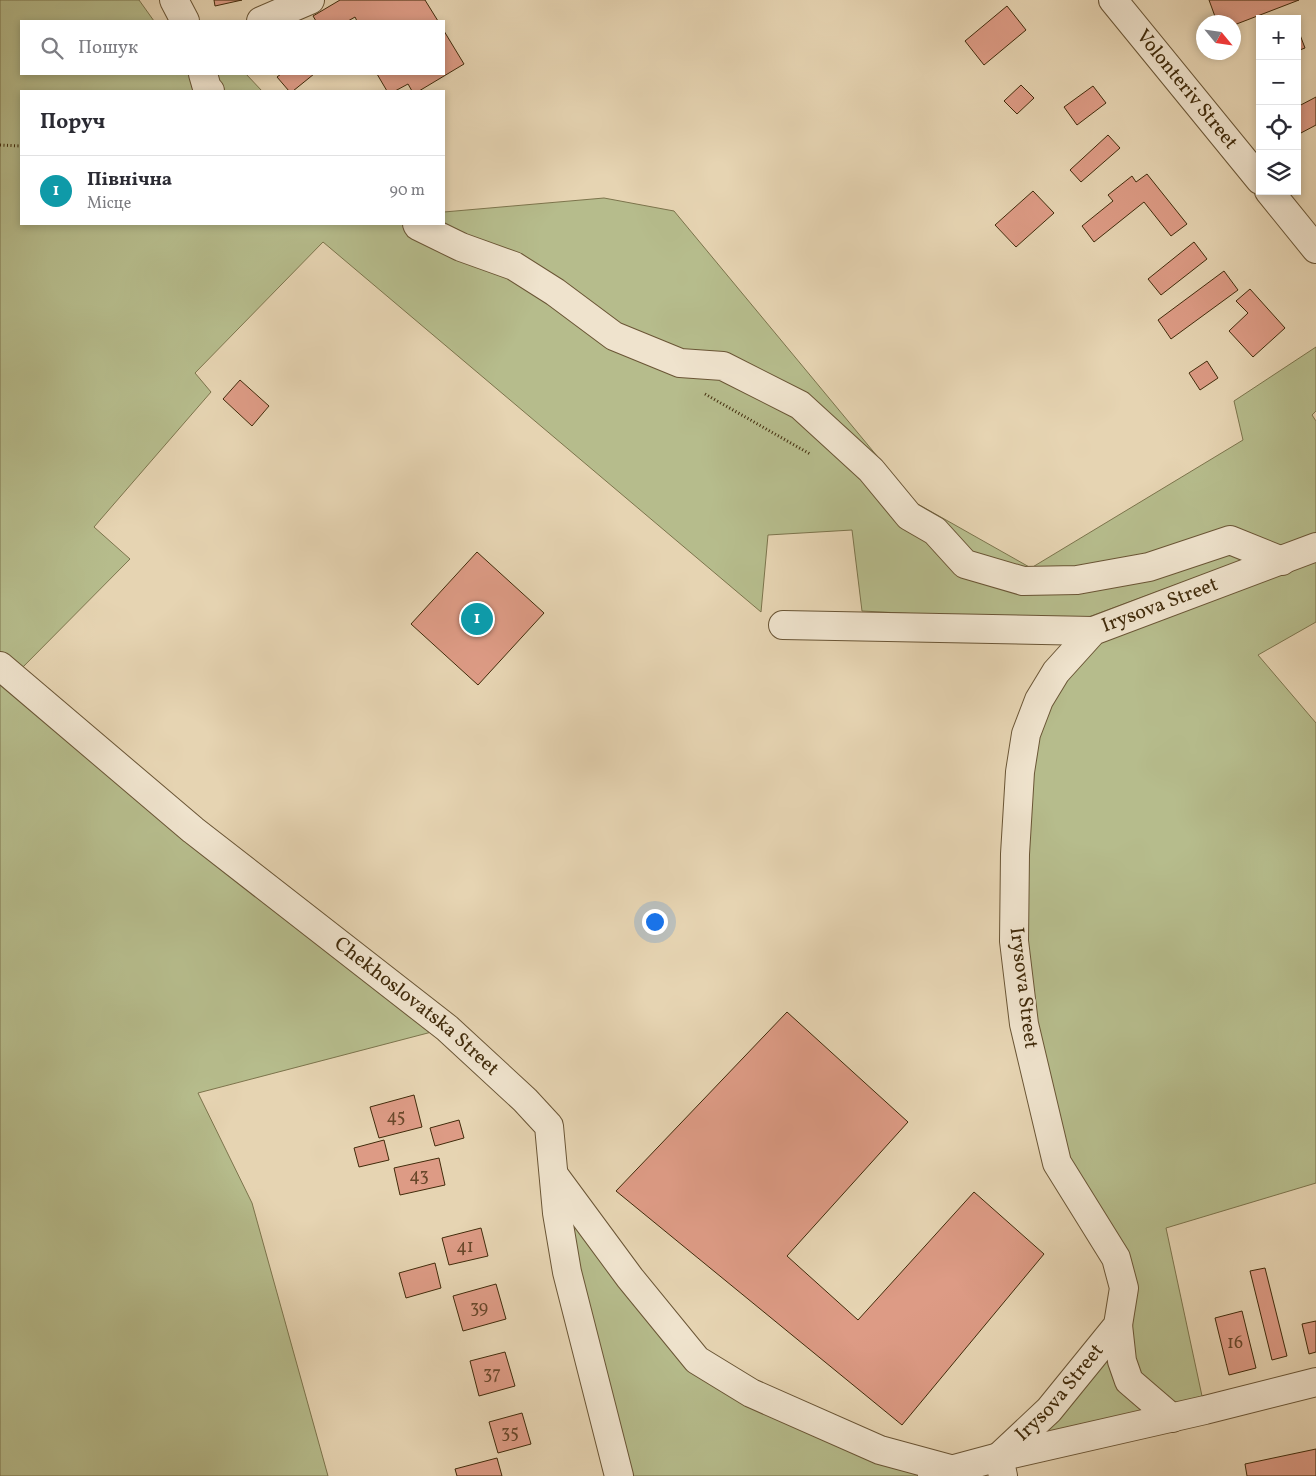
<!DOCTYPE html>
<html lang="uk">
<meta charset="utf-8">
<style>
:root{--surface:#fff;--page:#f7f7f7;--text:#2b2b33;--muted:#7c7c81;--line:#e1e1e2;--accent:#db2777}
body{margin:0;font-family:Vollkorn,serif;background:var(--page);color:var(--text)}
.controls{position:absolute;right:15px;top:15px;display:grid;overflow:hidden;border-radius:0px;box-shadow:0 2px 8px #0003}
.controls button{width:45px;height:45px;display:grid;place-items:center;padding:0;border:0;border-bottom:1px solid var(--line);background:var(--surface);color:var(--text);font:25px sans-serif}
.compass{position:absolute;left:1196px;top:15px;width:45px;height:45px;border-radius:50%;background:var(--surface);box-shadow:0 2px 8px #0003;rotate:119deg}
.you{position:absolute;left:654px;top:921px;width:18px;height:18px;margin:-12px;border:4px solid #fff;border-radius:50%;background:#1a73e8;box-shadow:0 0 0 8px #1a73e833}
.badge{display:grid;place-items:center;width:32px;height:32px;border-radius:50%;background:var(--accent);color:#fff;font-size:16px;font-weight:700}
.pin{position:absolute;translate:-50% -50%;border:2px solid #fff;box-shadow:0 1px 5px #0006}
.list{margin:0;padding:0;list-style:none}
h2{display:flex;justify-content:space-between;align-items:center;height:65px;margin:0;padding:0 20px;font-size:21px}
h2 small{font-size:16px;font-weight:400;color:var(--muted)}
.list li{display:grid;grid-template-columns:32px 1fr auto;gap:15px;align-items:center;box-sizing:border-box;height:70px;padding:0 20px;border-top:1px solid var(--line)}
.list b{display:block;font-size:19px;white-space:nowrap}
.list p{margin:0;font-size:16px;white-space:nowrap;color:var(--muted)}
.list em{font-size:16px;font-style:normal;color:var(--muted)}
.icon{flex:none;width:28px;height:28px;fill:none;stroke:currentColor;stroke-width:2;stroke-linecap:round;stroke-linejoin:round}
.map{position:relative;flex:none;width:1316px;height:1476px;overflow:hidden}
.search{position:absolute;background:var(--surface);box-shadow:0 2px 8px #0003;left:20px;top:20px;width:425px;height:55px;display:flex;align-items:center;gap:12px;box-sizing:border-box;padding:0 18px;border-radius:0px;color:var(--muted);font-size:19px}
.panel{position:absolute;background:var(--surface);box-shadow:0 2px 8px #0003;left:20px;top:90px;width:425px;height:135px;border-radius:0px}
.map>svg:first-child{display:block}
</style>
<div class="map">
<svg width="1316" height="1476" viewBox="0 0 1316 1476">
<rect width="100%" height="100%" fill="#e6d4b2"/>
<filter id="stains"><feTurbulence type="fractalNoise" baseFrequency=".004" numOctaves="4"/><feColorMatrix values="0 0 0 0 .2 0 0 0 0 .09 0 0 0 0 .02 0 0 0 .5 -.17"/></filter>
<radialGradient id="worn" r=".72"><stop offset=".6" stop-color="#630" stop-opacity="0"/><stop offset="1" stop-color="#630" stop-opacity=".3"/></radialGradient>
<g fill="#b6bc8c" stroke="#7c744c">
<path d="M0,0H139L154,21H21V74H246L262,91H21V224H444V212L604,198L674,211L916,503L1031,568L1243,440L1234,401L1316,347V411L1312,415L1316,421V533L1075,622L862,611L852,530L768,535L761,612L323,242L195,373L211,392L94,527L130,559L18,672L447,1028L198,1093L252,1203L328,1476H0Z"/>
<path d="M1316,547V622L1258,655L1316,723V1183L1166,1228L1205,1410L999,1457L1083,1368L1124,1288L1057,1163L1024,1024L1020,772L1076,650Z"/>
<path d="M554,1175L697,1360L928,1476H619Z"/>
</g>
<g fill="#dd9b85" stroke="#412b0b">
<path d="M214,0H242L215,6Z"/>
<path d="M340,0H425L438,21H357L355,17L348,21H316L313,16Z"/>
<path d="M1209,0H1299L1234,25V22H1217Z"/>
<path d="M1007,6L1026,30L984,65L965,41Z"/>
<path d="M1297,27L1305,48L1297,51Z"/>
<path d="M444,31L464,64L419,91H412L408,84L395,91H387L377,74H444Z"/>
<path d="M281,74H314L293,91H289L277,77Z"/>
<path d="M1021,85L1034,98L1017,114L1004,101Z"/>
<path d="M1093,86L1106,103L1077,125L1064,107Z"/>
<path d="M1316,97V125L1299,134L1297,130V107Z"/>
<path d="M1108,135L1120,148L1081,182L1070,170Z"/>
<path d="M1147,174L1187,224L1171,236L1144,202L1094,242L1082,226L1113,201L1108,195L1132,176L1136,182Z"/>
<path d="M1033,191L1054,213L1016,247L995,225Z"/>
<path d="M1194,242L1207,259L1161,295L1148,279Z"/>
<path d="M1224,271L1238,290L1171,339L1158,320Z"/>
<path d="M1250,289L1285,328L1253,357L1229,331L1248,313L1236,301Z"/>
<path d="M1207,361L1218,378L1200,390L1189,373Z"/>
<path d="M240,380L269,406L252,426L223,399Z"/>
<path d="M477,552L544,613L478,685L411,624Z"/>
<path d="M787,1012L908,1122L787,1256L858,1320L974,1192L1044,1254L902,1425L616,1191Z"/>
<path d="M414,1095L422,1127L379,1138L370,1107Z"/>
<path d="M459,1120L464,1138L435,1146L430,1128Z"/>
<path d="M384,1140L389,1160L359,1167L354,1148Z"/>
<path d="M439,1158L445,1185L400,1195L394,1168Z"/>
<path d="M481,1228L488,1256L449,1265L442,1238Z"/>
<path d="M435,1263L441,1288L406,1298L399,1273Z"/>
<path d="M1265,1268L1287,1356L1272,1360L1250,1271Z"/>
<path d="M496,1284L506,1319L463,1331L453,1296Z"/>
<path d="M1242,1311L1256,1368L1229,1375L1215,1318Z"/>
<path d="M1316,1321V1352L1309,1354L1302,1324Z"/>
<path d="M505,1352L515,1386L479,1396L470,1361Z"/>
<path d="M522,1413L531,1444L498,1453L489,1422Z"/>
<path d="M1316,1449V1476H1247L1245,1464Z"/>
<path d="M497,1458L502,1476H457L455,1469Z"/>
</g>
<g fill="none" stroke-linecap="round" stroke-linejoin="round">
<defs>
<g id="minor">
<path d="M174,0L185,21"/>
<path id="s1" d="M1113,0L1260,180"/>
<path d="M261,21L310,0"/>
<path d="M203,74L207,88L210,91"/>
<path d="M1269,191L1316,249"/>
<path d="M417,224L418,226L461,247L514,266L555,292L614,336L680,363L723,366L800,405L871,470L909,516L935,531L965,564L1023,581L1077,580L1149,567L1230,540L1282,561"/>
<path d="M783,625L1093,631"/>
<path id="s2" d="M0,666L193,830L447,1028L525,1100L549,1126L557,1213L567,1272L619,1476"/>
<path d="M554,1175L630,1278L697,1360L751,1393L880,1450L950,1469"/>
<path d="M1118,1325L1122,1361L1129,1381L1172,1418"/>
<path d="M932,1475L999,1457L1205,1410L1316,1382"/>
<path id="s3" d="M1003,1476L999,1457L1049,1410L1118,1325L1124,1288L1116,1258L1057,1163L1024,1024L1014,941L1015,854L1020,772L1026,734L1039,700L1056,672L1093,631L1316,547"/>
</g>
</defs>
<use href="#minor" stroke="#6a5535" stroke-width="30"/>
<g stroke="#412b0b" stroke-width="3" stroke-dasharray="1 2.5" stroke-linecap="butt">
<path d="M0,145L21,146"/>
<path d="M705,394L810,454"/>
</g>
<use href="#minor" stroke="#efe3cd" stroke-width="28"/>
</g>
<g text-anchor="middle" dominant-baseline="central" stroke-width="5" stroke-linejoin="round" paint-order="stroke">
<g font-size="18" fill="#68472a">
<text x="396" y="1117">45</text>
<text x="419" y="1176">43</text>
<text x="465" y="1247">41</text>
<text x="479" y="1308">39</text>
<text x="1235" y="1343">16</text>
<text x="492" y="1374">37</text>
<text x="510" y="1433">35</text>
</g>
<g font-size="20" fill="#412b0b" stroke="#efe3cd">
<text stroke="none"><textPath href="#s1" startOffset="116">Volonteriv Street</textPath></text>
<text stroke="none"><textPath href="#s3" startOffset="1008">Irysova Street</textPath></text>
<text transform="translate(1023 988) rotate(83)">Irysova Street</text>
<text stroke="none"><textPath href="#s2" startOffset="538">Chekhoslovatska Street</textPath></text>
<text stroke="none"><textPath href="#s3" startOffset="108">Irysova Street</textPath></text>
</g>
</g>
<rect width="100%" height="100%" filter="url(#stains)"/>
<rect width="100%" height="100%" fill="url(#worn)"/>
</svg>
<div class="controls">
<button>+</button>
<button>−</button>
<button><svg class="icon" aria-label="locate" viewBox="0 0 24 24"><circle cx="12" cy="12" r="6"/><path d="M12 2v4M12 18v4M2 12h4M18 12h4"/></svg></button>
<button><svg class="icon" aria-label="layers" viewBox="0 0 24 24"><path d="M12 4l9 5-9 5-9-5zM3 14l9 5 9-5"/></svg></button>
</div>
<svg class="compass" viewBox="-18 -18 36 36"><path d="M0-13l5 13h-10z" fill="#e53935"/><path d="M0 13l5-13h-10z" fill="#7c7c81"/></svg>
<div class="you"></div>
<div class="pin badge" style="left:477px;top:619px;background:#0f9aa8">1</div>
<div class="search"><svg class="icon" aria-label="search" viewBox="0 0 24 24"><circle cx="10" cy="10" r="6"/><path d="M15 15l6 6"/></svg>Пошук</div>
<section class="panel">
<h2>Поруч<small></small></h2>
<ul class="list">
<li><span class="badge" style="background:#0f9aa8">1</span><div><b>Північна</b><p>Місце</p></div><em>90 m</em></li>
</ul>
</section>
</div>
